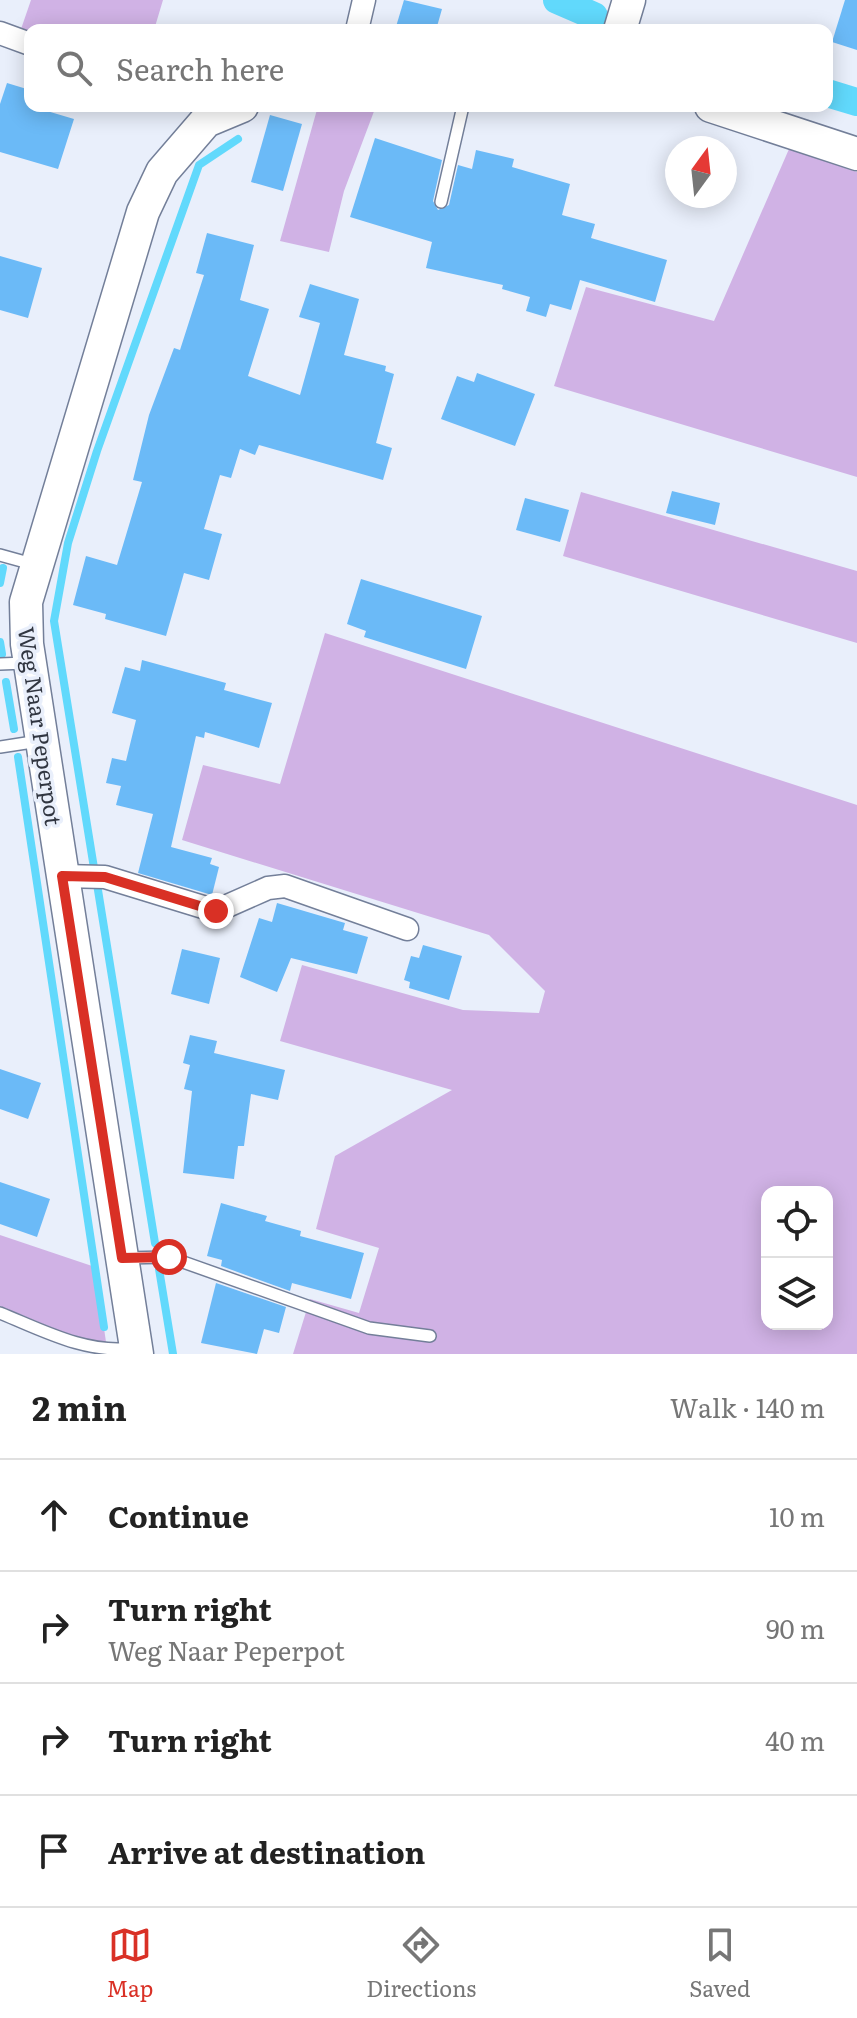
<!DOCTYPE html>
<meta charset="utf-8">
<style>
:root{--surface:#fff;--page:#f2f2f2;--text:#222;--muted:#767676;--line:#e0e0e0;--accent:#d93025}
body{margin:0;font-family:Literata,serif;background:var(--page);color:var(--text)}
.controls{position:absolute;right:24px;bottom:24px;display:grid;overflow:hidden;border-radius:16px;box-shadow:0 4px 20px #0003}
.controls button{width:72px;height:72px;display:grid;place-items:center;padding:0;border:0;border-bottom:2px solid var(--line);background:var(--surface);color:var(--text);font:40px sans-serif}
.compass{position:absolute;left:665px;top:136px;width:72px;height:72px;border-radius:50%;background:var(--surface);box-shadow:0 4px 20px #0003;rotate:15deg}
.stop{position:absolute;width:24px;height:24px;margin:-18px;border:6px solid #d93025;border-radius:50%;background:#fff}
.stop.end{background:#d93025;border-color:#fff;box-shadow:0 2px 8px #0008}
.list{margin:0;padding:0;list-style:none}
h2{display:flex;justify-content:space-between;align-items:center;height:104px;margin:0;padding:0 32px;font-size:34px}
h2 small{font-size:26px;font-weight:400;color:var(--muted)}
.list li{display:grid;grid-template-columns:52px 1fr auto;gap:24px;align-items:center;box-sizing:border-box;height:112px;padding:0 32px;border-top:2px solid var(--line)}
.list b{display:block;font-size:30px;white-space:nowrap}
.list p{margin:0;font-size:26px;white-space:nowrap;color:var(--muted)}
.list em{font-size:26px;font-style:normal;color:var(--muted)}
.icon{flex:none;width:44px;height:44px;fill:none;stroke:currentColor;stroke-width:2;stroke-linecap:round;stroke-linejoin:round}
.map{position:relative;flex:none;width:857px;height:1354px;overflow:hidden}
.search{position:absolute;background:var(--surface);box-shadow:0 4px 20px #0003;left:24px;right:24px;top:24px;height:88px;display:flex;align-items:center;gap:20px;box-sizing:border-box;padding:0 28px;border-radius:16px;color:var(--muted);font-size:30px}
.sheet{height:552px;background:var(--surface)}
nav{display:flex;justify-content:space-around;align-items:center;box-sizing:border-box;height:112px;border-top:2px solid var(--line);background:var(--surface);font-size:22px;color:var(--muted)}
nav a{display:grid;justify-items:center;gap:4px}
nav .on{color:var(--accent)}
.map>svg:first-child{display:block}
</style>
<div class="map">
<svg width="857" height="1354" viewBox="0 0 857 1354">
<rect width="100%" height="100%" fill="#e9effb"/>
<g fill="#d0b2e5" fill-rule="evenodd">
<path d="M31,0H163L154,30H30V35L20,32Z"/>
<path d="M318,106H376L344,191L329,252L280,241Z"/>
<path d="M789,149L857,172V477L554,386L586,287L714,321Z"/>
<path d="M581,492L857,571V643L563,556Z"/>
<path d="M325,633L857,805V1354H293L310,1299L359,1313L379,1248L316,1229L335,1156L452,1090L280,1041L302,965L463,1010L539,1013L545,991L489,935L182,840L203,765L280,784ZM767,1192H827V1324H767Z"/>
<path d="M0,1235L95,1267L106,1342L89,1343L0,1306Z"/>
</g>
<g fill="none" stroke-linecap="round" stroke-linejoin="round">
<g stroke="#61d9fc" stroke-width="8">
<path d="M0,583L3,568"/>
<path d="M0,642L2,654"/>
<path d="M6,682L14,729"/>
<path d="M18,757L104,1327"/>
<path d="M94,868L54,621L68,543L97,451L199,165L238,139"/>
<path d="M97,884L155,1243"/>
<path d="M159,1269L173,1354"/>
</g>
<g stroke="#61d9fc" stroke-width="28">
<path d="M557,0L594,16"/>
<path d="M827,93L857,102"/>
</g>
</g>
<g fill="#6bbaf7">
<path d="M404,0L442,9L436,30H395Z"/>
<path d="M845,0H857V50L832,42Z"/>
<path d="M7,83L30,90V106L74,119L58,169L0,152V104Z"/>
<path d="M270,115L302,124L283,191L251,182Z"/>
<path d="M375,138L442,160L433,201L438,210L449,205L458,165L472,169L476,150L514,159L512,167L570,184L562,215L595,224L591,238L667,260L655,302L580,280L571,310L550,304L546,317L526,311L530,297L502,289L503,285L426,268L432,242L350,217Z"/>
<path d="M207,233L254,245L240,300L269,309L248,376L300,395L320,323L299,317L310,284L359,299L344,355L386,366L385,371L394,374L376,443L392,448L383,480L259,445L255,455L240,449L231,478L220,475L204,529L222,534L209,580L184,573L166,636L105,619L106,614L73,605L86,556L117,565L142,482L133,480L149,415L174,348L180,350L204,275L196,273Z"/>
<path d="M0,256L42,268L28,318L0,310Z"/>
<path d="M477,373L535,394L515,446L441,419L457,376L474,382Z"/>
<path d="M672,491L720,503L715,525L666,513Z"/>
<path d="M525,498L569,510L560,542L516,530Z"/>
<path d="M361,579L482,616L466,669L364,637L366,631L347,624Z"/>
<path d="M142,660L226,683L224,690L272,703L259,748L205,732L204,738L196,736L171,847L212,858L210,864L219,867L212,895L138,873L153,814L116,805L121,786L106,783L112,758L126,761L136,720L112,713L125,667L140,671Z"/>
<path d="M277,903L345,923L343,930L368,937L357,974L291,958L277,992L240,977L259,918L272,922Z"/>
<path d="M423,945L462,956L449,1000L409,988L410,982L404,980L411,956L419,958Z"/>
<path d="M182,949L220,958L209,1004L171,994Z"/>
<path d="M190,1035L217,1041L214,1053L285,1070L278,1100L251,1094L244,1146H238L234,1179L183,1173L192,1091L184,1089L190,1065L183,1063Z"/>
<path d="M0,1069L41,1083L28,1119L0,1109Z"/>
<path d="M0,1182L50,1199L37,1237L0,1224Z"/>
<path d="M221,1203L267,1216L265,1221L301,1231L300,1236L364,1253L351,1299L292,1283L290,1291L221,1266L222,1260L207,1256Z"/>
<path d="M216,1283L286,1307L279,1333L264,1329L257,1354L201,1343Z"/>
</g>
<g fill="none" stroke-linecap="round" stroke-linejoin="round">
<defs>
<g id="lane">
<path d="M441,202L463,106"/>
<path d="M0,555L36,565"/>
<path d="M0,664L25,663"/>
<path d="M0,747L39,741"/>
<path d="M123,1258L169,1257L369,1328L430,1336"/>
<path d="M0,1313C42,1330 86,1354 132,1348"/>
</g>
<g id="street">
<path d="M357,30L364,0"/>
<path d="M0,33L30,44"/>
<path d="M62,876L105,877L216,911L268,888L285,886L407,929"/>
</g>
<g id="secondary">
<path d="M620,30L629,0"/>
<path d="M711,106L857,154"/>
<path d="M137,1354L27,644L26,602L143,212L162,172L206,121L242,106"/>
</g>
</defs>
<use href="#lane" stroke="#737f99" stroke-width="14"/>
<use href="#street" stroke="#737f99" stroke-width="25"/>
<use href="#secondary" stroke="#737f99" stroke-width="35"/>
<use href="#lane" stroke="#fff" stroke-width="11"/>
<use href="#street" stroke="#fff" stroke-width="22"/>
<use href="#secondary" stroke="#fff" stroke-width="32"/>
</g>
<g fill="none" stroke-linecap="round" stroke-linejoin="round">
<path stroke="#d93025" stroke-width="10" d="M169,1257L122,1258L62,876L105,877L216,911"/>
</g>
<g text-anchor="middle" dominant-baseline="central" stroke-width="7" stroke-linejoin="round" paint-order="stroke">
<g font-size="22" fill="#313641" stroke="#e9effb">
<text transform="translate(41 726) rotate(82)">Weg Naar Peperpot</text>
</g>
</g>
</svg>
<div class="controls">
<button><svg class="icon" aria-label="locate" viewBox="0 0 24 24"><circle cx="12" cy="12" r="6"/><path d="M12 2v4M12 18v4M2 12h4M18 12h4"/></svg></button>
<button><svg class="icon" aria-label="layers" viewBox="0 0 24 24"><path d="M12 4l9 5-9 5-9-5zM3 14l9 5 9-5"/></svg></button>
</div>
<svg class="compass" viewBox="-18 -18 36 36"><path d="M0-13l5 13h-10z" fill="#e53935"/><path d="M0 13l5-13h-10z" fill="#767676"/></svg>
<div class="stop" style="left:169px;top:1257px"></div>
<div class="stop end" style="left:216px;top:911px"></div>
<div class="search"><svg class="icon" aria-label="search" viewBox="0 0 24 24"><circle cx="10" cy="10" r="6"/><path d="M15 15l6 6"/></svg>Search here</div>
</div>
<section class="sheet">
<h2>2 min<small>Walk · 140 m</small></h2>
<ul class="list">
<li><svg class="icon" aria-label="ahead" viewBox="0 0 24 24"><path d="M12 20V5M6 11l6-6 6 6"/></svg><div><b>Continue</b></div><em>10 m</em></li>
<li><svg class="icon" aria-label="right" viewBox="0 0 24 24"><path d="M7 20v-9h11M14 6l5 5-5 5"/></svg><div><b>Turn right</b><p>Weg Naar Peperpot</p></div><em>90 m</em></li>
<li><svg class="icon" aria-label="right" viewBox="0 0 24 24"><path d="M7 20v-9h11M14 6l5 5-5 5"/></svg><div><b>Turn right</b></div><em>40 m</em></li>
<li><svg class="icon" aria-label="arrive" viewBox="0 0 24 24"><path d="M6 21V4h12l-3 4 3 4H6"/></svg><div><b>Arrive at destination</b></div></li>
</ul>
</section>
<nav>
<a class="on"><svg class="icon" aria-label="map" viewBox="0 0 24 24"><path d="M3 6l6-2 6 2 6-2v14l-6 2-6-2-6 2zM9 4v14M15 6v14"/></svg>Map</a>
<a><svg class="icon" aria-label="directions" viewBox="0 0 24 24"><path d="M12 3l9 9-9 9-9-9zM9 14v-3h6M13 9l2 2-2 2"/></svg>Directions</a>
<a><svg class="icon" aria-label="saved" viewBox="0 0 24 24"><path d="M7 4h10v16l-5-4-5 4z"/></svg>Saved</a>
</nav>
